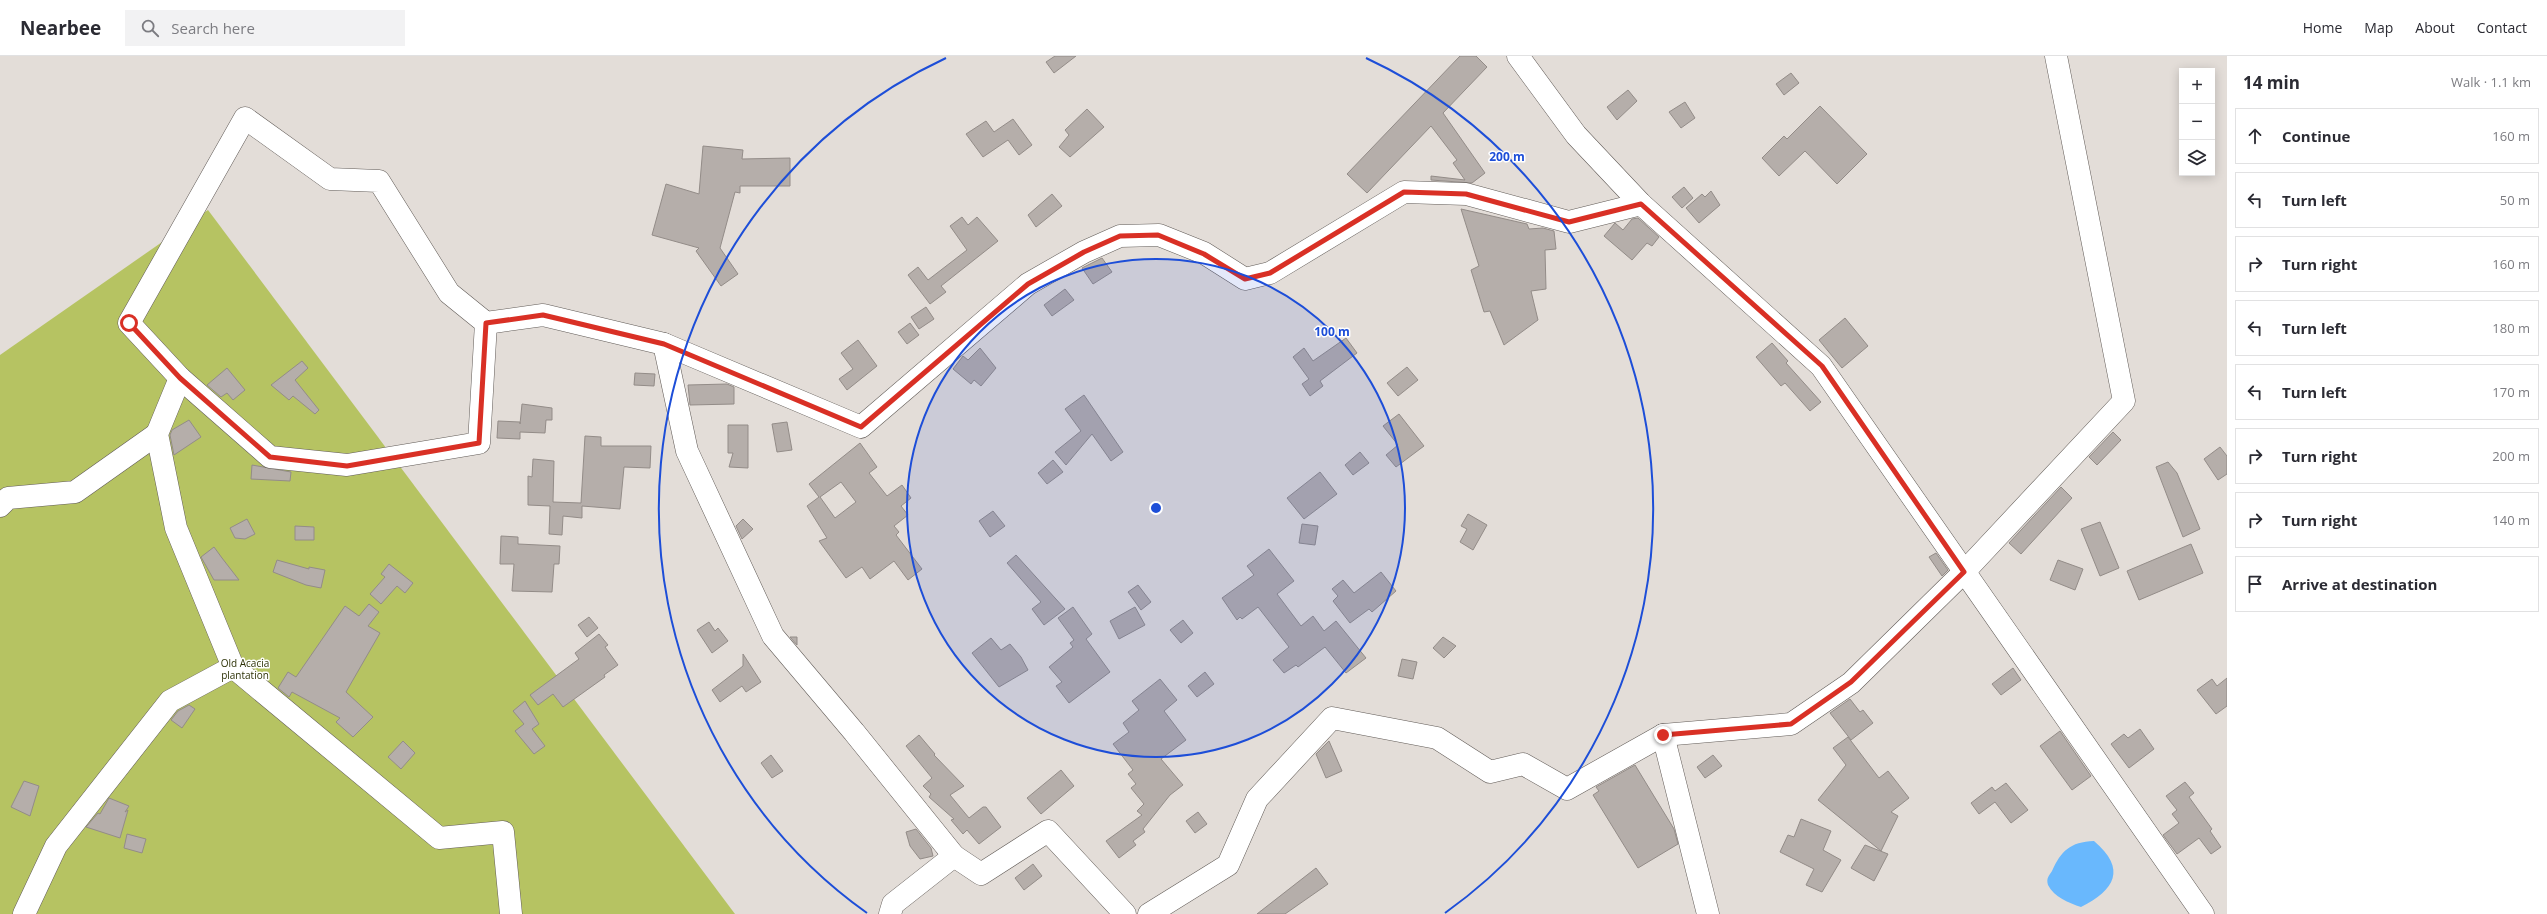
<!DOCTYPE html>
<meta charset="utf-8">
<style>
:root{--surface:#fff;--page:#f2f2f3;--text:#2b2b33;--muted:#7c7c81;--line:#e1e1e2}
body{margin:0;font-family:"Open Sans",sans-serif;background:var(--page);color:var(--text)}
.controls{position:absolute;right:12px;top:12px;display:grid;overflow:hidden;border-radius:0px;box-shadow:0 2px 10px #0003}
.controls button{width:36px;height:36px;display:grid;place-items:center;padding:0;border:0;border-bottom:1px solid var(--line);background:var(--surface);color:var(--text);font:20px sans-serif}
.stop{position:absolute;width:12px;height:12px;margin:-9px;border:3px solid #d93025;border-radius:50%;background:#fff}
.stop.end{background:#d93025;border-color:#fff;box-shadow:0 1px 4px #0008}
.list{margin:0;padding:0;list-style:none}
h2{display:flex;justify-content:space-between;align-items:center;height:52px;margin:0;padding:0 16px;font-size:17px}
h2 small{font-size:13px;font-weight:400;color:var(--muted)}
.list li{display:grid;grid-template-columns:26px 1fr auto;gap:12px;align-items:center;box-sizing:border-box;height:56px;margin:0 8px 8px;padding:0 8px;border:1px solid var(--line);border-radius:0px}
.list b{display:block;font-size:15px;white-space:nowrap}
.list em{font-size:13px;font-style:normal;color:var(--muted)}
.icon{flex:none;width:22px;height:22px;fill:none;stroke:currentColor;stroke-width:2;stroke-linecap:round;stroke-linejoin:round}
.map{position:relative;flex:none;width:2227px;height:858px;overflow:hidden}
header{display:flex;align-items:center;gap:24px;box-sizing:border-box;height:56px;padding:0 20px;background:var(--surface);border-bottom:1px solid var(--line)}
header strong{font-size:19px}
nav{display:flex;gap:22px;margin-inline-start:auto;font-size:14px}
.search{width:280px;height:36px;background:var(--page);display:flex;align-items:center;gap:10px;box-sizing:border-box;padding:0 14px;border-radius:0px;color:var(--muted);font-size:15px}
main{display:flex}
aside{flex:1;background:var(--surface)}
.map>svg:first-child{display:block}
</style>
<header>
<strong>Nearbee</strong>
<div class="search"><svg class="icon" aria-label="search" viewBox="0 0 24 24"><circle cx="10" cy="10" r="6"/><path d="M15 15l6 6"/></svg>Search here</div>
<nav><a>Home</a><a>Map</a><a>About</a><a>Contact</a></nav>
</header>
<main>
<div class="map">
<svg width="2227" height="858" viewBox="0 0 2227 858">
<rect width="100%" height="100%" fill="#e3ddd8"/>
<path fill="#b6c362" d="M208,154L735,858H0V299Z"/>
<path fill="#69b8fd" d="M2094,785C2127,813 2115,834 2081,851C2069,847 2054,841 2048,829C2046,822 2049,820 2052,815C2061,795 2070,786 2094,785Z"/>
<g fill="#b5aeaa" stroke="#938c88" fill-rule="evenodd">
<path d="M1055,0H1076L1054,17L1046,6Z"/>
<path d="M1460,0H1476L1487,11L1443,57L1485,117L1472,127L1431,124V120L1465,124L1453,107L1457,104L1431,70L1367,137L1347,118Z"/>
<path d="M1791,17L1799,27L1784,39L1776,28Z"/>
<path d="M1628,34L1637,45L1617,64L1607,51Z"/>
<path d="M1685,46L1695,62L1681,72L1669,56Z"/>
<path d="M1820,50L1867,98L1837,128L1805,95L1779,120L1762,102L1784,80L1787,83Z"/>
<path d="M1087,53L1104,71L1070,101L1059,91L1069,79L1065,74Z"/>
<path d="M1013,63L1032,89L1019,99L1008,84L983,101L966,78L986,65L994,76Z"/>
<path d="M703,90L743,94L742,103L790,102V130H740V137L735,136L720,192L738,218L721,230L696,195L699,192L652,179L666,128L699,138Z"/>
<path d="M1684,131L1693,142L1682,152L1672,141Z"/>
<path d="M1711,135L1720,149L1699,167L1686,152L1702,138L1705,141Z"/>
<path d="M1052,138L1062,150L1036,171L1028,159Z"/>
<path d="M1461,153L1527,168L1529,173L1543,172L1554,175L1556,193L1545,194L1546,233L1531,235L1538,264L1504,289L1490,255L1484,256L1471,214L1479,210Z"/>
<path d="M962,161L968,169L977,161L998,185L941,230L946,236L930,248L908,219L918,211L928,224L967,194L950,170Z"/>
<path d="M1638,162L1659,181L1652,190L1647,187L1632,204L1604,180L1615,167L1623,174L1632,163Z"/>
<path d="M1102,202L1112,216L1093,228L1082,212Z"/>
<path d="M1065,233L1074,244L1052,260L1044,249Z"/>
<path d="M926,251L934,263L919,273L911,261Z"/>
<path d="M1845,262L1868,290L1842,312L1819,284Z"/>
<path d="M910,267L919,279L907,288L898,276Z"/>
<path d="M1346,282L1357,297L1320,325L1323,330L1310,340L1302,328L1309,323L1293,301L1304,292L1313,305Z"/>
<path d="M858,284L877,310L847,334L839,323L853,313L841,297Z"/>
<path d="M1772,287L1788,305L1786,307L1821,346L1810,355L1785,327L1781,330L1756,301Z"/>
<path d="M980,292L996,312L981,330L974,324L971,328L953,313L963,300L968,304Z"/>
<path d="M302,305L308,312L295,324L319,354L315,358L293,340L289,344L271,329Z"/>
<path d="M1407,311L1418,324L1398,340L1387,327Z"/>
<path d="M227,312L245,334L233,344L227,337L221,341L207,329Z"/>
<path d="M635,317L655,318L654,330L634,329Z"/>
<path d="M727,328L734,331V348L690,349L688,329Z"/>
<path d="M1084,339L1123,396L1111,405L1092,378L1066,409L1055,396L1081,375L1065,353Z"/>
<path d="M522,348L552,352V364H546L545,377L520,376V383L497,382L498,365L520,366V368Z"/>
<path d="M1399,358L1424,390L1396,411L1386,399L1398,389L1383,370Z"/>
<path d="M189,364L201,381L174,399L170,379L172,374Z"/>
<path d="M787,366L792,394L777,396L772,368Z"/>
<path d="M728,369H748V412L729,411L733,397H728Z"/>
<path d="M2113,376L2121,384L2097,409L2089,401Z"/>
<path d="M585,380L601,381V390H651L650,412L624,411L620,453L582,450V462L563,460L562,479L549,478L550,450L528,449V420L532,421L533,403L554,405L553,446L581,447Z"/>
<path d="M860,387L877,411L869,417L887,440L902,429L911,442L901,450L908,459L894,470L899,476L896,479L922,513L908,524L894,505L870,523L862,511L846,522L819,485L827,482L807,450L819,441L809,428ZM841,426L856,446L835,462L820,441Z"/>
<path d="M2220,391L2227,400V418L2218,424L2204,403Z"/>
<path d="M1360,396L1369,407L1353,419L1345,409Z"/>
<path d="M1053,404L1063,416L1047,428L1038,417Z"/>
<path d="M2168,406L2177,417L2200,473L2183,481L2156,411Z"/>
<path d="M252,409L291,416L290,425L251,423Z"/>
<path d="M1320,416L1337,438L1304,463L1287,442Z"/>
<path d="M2061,431L2072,442L2021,498L2009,487Z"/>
<path d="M993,455L1005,470L990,481L979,465Z"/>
<path d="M1468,458L1487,469L1473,494L1460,486L1467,473L1461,470Z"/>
<path d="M247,463L255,478L245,483L235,482L230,472Z"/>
<path d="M743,463L753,473L742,483L736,470Z"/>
<path d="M2100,466L2119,512L2100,520L2081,473Z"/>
<path d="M1302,468L1318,470L1315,489L1299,487Z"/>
<path d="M295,470L314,471V484H295Z"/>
<path d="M501,480L518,481V488L560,490L559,508H554L552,536L512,535L514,508H500Z"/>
<path d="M2191,488L2203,517L2139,544L2127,515Z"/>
<path d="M214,491L222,502L239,524H214L201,501Z"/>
<path d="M1269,493L1294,525L1277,538L1301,570L1313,560L1324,575L1336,565L1366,602L1346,617L1325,591L1298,611L1296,609L1284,617L1273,604L1289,591L1258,551L1242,563L1240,561L1237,564L1222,542L1254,519L1247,510Z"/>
<path d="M1936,497L1948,514L1942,520L1929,501Z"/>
<path d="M1016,499L1065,553L1044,569L1032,553L1041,546L1007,507Z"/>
<path d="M277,504L309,513V511L325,514L321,532L306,529L273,516Z"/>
<path d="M2058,504L2083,513L2075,534L2050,524Z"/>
<path d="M389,508L413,527L405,537L397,530L381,548L370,538L385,521L381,518Z"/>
<path d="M1381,516L1396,535L1372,556L1369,553L1350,567L1333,545L1338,540L1332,533L1343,524L1354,537Z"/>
<path d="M1138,529L1151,546L1141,554L1128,536Z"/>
<path d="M369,548L379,556L368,570L380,577L346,636L373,661L353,681L336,666L340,662L292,636L289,641L278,632L288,616L296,621L345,550L359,560Z"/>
<path d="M1073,551L1092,578L1086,583L1110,616L1069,647L1056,630L1062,626L1049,611L1073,591L1070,587L1074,584L1058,562Z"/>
<path d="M1135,551L1145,569L1119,583L1110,565Z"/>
<path d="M589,561L598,572L587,581L578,569Z"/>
<path d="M1183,564L1193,577L1181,587L1170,574Z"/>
<path d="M709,566L715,575L718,572L728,585L712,597L697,574Z"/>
<path d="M599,578L608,589L605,591L618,609L604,619L605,621L563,651L553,638L538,649L530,639L579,603L575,597Z"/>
<path d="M790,581H797V589Z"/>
<path d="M1443,581L1456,590L1444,602L1433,592Z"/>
<path d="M991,582L1001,594L1010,588L1021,601L1028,614L999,631L972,597Z"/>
<path d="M743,598L761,626L746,636L742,630L720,646L712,634L743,610Z"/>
<path d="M1402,603L1417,606L1413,623L1398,620Z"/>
<path d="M2013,612L2021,624L2001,639L1992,628Z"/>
<path d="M1205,616L1214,628L1197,641L1188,630Z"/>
<path d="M2227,622V650L2216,658L2197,634L2212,623L2217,630Z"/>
<path d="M1160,623L1177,644L1164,655L1186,684L1161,703L1183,729L1170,739L1143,773L1145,776L1133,785L1136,789L1119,802L1106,785L1142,759L1137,755L1144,748L1131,732L1136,728L1128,718L1133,714L1113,688L1129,676L1123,667L1139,654L1132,645Z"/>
<path d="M1850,643L1860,656L1863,654L1873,667L1851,684L1830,657Z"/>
<path d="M525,645L539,668L532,673L545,690L534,698L515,675L524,668L513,655Z"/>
<path d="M189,649L195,653L182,672L171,664L178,655Z"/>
<path d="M2140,673L2154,693L2129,712L2111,688L2124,678L2128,682Z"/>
<path d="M2060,675L2091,720L2072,734L2040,690Z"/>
<path d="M919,679L935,698L934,699L964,730L950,739L969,762L983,751H986L1001,771L979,788L967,774L963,778L951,764L954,763L929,741L931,738L923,730L932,722L906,690Z"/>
<path d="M1848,681L1879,722L1888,715L1909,742L1891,756L1898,760L1881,795L1818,744L1846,709L1833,692Z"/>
<path d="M403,685L415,697L401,713L388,701Z"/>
<path d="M1329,685L1342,715L1326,722L1316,698Z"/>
<path d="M771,699L783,715L772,722L761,707Z"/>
<path d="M1713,699L1722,710L1705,722L1697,711Z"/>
<path d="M1635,709L1674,773L1678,788L1638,812L1593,739L1599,735L1596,731Z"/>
<path d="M1061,714L1074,730L1041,758L1027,742Z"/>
<path d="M24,725L39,730L30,760L11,751Z"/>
<path d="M2185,726L2194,737L2189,741L2212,773L2210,775L2221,791L2211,798L2199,782L2177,798L2163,779L2179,767L2172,758L2177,754L2166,740Z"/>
<path d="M2006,727L2028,754L2011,767L1995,746L1979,758L1971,747L1992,731L1995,735Z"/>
<path d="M109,742L129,750L125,756L128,754L120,782L86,771L98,757L100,758Z"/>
<path d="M1198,756L1207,768L1195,777L1186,765Z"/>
<path d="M1801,763L1831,775L1823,794L1841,804L1822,836L1806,829L1814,813L1780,796L1788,779L1794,781Z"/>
<path d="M916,773L931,792L933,800L920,803L910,790L906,776Z"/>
<path d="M127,778L146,783L142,797L124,792Z"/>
<path d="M1865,789L1888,798L1874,825L1851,812Z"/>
<path d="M1033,808L1042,820L1024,834L1015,822Z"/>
<path d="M1316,812L1328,828L1285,858H1257Z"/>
</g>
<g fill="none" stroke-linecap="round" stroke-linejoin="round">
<defs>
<g id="minor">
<path d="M1518,0L1576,79L1641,148L1821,310L2203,858"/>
<path d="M486,267L449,237L379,125L330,123L245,62L129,267L180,322L270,401L347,409L479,387L486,267L543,259L664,288L861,371L1028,228L1084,196L1120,180L1159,179L1204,197L1245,223L1270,217L1404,136L1466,138L1569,166L1641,148"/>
<path d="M664,288L687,395L773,580L854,676L954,800L893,848L890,858"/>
<path d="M180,322L157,378L176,472L233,611L439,782L503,776L511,858"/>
<path d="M0,450L8,442L75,436L157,378"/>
<path d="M1663,679L1708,858"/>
<path d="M954,800L981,818L1048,775L1125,858"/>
<path d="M24,858L56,790L170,645L233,611"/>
<path d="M1149,858L1228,809L1257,743L1332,662L1437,682L1490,716L1523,708L1567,733L1663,679L1791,668L1851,627L1964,516L2124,345L2056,0"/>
</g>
</defs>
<use href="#minor" stroke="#625c58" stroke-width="23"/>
<use href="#minor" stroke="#fff" stroke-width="22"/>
</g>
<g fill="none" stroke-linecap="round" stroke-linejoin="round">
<path stroke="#d93025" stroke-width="5" d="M129,267L180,322L270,401L347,410L479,387L486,267L543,259L664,288L861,371L1028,228L1084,196L1120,180L1158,179L1204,198L1245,223L1270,217L1404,136L1466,138L1569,166L1641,148L1822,310L1964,516L1851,626L1791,668L1663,679"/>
</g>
<circle cx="1156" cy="452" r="249" fill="#1d4ed8" fill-opacity=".12"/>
<g fill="none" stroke="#1d4ed8" stroke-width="2">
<circle cx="1156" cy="452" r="249"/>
<path d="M867 857A497 497 0 0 1 946 2M1366 2A497 497 0 0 1 1445 857"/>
</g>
<g text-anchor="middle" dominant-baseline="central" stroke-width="3" stroke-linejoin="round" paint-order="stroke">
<g font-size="10" fill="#2d3206" stroke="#fff">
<text x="245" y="607">Old Acacia<tspan x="245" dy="12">plantation</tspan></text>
</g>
</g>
<circle cx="1156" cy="452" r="6" fill="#1d4ed8" stroke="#fff" stroke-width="2"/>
<g font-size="12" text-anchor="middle" font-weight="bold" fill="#1d4ed8" stroke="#fff" stroke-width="3" stroke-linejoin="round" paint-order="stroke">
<text x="1507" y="105">200 m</text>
<text x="1332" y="280">100 m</text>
</g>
</svg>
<div class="controls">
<button>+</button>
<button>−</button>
<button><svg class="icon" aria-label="layers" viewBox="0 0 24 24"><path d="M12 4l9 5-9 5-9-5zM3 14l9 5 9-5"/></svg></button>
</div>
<div class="stop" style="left:129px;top:267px"></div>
<div class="stop end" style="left:1663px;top:679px"></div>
</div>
<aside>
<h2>14 min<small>Walk · 1.1 km</small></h2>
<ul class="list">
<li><svg class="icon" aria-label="ahead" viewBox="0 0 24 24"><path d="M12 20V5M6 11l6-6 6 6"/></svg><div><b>Continue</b></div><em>160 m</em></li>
<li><svg class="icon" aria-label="left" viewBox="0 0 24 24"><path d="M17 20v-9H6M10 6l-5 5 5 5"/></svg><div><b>Turn left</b></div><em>50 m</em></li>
<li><svg class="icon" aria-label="right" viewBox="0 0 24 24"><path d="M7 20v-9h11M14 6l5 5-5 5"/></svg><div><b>Turn right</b></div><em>160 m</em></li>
<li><svg class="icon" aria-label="left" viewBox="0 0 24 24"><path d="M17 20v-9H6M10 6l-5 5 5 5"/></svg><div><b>Turn left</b></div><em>180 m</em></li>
<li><svg class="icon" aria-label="left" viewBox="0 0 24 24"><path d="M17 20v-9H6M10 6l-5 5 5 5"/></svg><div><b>Turn left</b></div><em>170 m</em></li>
<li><svg class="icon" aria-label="right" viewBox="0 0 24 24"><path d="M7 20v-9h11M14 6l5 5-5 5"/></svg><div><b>Turn right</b></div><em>200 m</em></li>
<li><svg class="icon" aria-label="right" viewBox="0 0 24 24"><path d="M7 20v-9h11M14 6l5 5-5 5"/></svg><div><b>Turn right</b></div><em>140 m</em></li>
<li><svg class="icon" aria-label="arrive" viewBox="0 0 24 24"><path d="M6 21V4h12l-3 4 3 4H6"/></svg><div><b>Arrive at destination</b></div></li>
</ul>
</aside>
</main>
